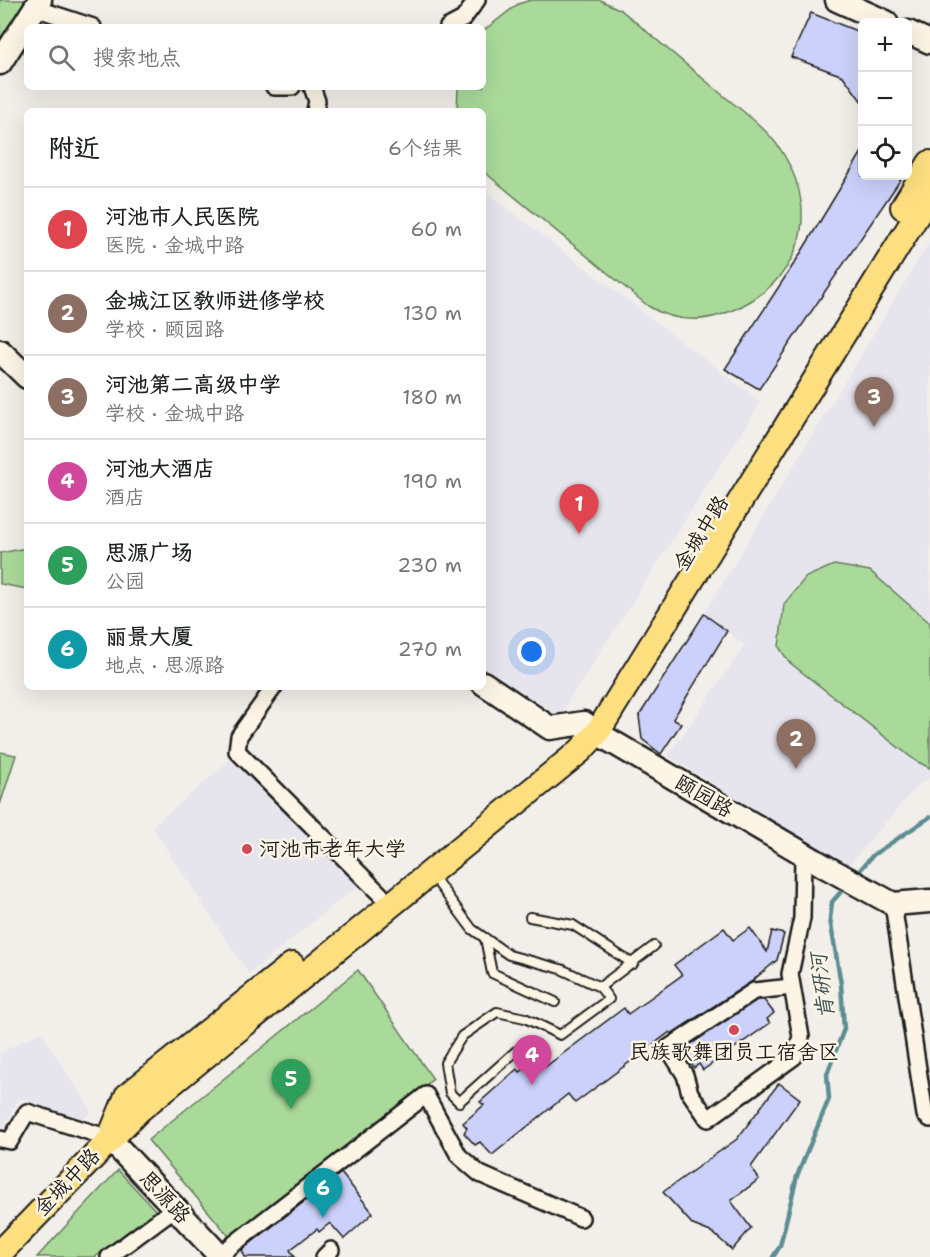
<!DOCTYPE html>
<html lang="zh">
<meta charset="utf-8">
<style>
:root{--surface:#fff;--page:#f6f6f6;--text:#202124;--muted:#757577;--line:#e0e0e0;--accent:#d1495b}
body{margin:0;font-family:"Shantell Sans","LXGW WenKai TC",sans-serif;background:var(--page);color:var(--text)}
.controls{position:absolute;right:18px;top:18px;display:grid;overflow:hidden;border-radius:9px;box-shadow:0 6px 24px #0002}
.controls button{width:54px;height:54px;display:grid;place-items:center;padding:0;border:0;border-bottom:2px solid var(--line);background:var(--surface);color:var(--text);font:30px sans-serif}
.you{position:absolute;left:532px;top:652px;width:21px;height:21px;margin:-15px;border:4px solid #fff;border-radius:50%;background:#1a73e8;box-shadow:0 0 0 9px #1a73e833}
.badge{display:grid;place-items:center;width:39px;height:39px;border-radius:50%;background:var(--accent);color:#fff;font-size:20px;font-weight:700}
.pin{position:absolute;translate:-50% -50px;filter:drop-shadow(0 2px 3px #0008)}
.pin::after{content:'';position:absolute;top:32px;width:21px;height:18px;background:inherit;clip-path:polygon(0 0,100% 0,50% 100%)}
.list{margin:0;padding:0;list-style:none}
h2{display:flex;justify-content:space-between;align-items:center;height:78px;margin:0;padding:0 24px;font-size:26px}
h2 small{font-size:20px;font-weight:400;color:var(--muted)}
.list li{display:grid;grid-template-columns:39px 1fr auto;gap:18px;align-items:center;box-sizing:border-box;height:84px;padding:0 24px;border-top:2px solid var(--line)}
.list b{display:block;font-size:22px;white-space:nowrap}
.list p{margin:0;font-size:20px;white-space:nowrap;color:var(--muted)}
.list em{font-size:20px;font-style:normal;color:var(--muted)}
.icon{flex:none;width:33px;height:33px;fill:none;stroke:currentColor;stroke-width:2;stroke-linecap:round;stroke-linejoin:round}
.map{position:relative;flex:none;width:930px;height:1257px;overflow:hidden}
.search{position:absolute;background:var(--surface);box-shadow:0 6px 24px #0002;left:24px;top:24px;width:462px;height:66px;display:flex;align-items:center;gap:15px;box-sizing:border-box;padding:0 21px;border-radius:9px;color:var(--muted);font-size:22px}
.panel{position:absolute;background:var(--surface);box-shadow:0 6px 24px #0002;left:24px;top:108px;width:462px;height:582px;border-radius:9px}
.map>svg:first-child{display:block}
</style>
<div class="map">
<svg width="930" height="1257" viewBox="0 0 930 1257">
<rect width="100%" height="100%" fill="#f2eee9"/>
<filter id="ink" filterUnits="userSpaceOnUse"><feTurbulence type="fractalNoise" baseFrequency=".0167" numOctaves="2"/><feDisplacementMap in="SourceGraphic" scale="12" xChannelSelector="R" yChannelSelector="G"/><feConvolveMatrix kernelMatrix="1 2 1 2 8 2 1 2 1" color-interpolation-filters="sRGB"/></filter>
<g filter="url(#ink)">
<g fill="#e6e5ee">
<path d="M483,190L761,402L559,716L483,667Z"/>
<path d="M930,241V778L920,783L846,868L668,756L745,645L704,614Z"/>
<path d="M230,760L362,882L249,974L152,827Z"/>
<path d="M41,1032L92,1112L81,1121L19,1098L0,1134V1053Z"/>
</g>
<g fill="#aada9a" stroke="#637b5b" stroke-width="1.5">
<path d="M0,0H26L0,42Z"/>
<path d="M531,0H600L621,10C653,37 686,64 719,92C741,110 769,129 784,155C822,219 798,283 731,311C703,323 674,322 648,306L483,171V111H457L458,87H483V31L518,4Z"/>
<path d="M27,548V589L0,584V553Z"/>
<path d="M834,565L870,571L930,623V768L916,761L789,662L779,647L784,604L806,577Z"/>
<path d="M0,752L16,755L0,805Z"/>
<path d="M358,970L433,1079L233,1241L148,1140Z"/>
<path d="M118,1170L157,1212L95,1257H37Z"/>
</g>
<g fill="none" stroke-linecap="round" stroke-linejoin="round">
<g stroke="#5c8d92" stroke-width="4.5">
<path d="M855,876L873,855L930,817"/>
<path d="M773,1257L780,1246L797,1176L829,1099L827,1074L844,1029L841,984L830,919L832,902L845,887"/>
</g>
</g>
<g fill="#cbd1fa" stroke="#1c1c1c" stroke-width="1.5">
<path d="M811,13L862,33V102L843,76L791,57Z"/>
<path d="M862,152V176H903L759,389L725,369L799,256Z"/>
<path d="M704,614L727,631L673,719L681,724L661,754L642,739L639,716Z"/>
<path d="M724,928L733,940L750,928L767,952L772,931L784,934L777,960L751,982L671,1034L670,1032L575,1103L568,1094L492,1155L480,1142L475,1145L464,1133L467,1128L463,1123L484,1105L480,1102L517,1069L520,1072L538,1058L545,1067L624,1008L628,1014L682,975L674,965Z"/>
<path d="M757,1000H764L774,1013L767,1019L770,1023L703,1070L699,1064L694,1068L682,1050Z"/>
<path d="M779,1083L800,1099L751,1167L759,1179L731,1201L751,1228L732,1250L713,1233L693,1225L663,1192L737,1139Z"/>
<path d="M341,1173L373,1213L344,1239L330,1223L319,1232L317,1229L290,1250L295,1257H245L242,1250Z"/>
</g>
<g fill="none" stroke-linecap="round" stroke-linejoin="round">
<defs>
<g id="lane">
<path d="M432,875L472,929L509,955L561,969L600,987"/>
<path d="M530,917L573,925L633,964"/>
<path d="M485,938L492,973L555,1002"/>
<path d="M516,1051L459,1102L450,1093L445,1063L462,1036L497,1012L525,1018L560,1035L609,999L600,987L654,946"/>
</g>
<g id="street">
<path d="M35,8L93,27"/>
<path d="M448,27L463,19L477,0"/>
<path d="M274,87H292"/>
<path d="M312,87L317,101L315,111"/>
<path d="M274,687L239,736L237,751L381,895"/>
<path d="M893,904L925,1115L930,1119"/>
<path d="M792,987L754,991L668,1048L685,1075L690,1093L708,1119L794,1057L801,1037L790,974L802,918L803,855"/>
<path d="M0,1139L10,1141L27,1112L109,1138"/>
<path d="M109,1257L175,1208"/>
<path d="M217,1257L426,1095L459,1156L480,1174L581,1218"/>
<path d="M324,1257L331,1250"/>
</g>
<g id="secondary">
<path d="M837,0L886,22"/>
<path d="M908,32L930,42"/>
<path d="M0,63L40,0"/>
<path d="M0,351L27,377"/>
<path d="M483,683L550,728L584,723L597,733L826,867L893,904L930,901"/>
<path d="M109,1138L221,1257"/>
</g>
<g id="primary">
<path d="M903,207L930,163"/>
<path d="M113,1130L127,1096L292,965"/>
<path d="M0,1253L139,1110L580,751L597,733L930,194"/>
</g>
</defs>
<use href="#lane" stroke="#1c1c1c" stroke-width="12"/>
<use href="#street" stroke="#1c1c1c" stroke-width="20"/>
<use href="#secondary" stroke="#1c1c1c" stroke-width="27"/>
<use href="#primary" stroke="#1c1c1c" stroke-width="28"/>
<use href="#lane" stroke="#fcf5e5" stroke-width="8"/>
<use href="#street" stroke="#fcf5e5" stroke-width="15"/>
<use href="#secondary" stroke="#fcf5e5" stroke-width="22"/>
<use href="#primary" stroke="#fddf80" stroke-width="24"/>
</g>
</g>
<g fill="#d1495b" stroke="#fcf5e5" stroke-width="2">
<circle cx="247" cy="849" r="6"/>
<circle cx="734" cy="1030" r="6"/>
</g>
<g text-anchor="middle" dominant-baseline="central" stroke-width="5" stroke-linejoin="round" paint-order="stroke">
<g font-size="21" fill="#1c1c1c" stroke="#fcf5e5">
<text transform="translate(701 533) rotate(-58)">金城中路</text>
<text transform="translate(704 796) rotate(30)">颐园路</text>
<text transform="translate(67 1182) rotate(-46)">金城中路</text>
<text transform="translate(165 1197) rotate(47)">思源路</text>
</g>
<g font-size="21" fill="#1c1c1c" stroke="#fcf5e5" text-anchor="start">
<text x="259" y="849">河池市老年大学</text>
<text x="734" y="1052" text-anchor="middle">民族歌舞团员工宿舍区</text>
</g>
<g font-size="22" font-style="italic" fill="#3c5457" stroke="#fcf5e5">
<text transform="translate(822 986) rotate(-97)">肯研河</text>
</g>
</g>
</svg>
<div class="controls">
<button>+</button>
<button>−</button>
<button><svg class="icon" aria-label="locate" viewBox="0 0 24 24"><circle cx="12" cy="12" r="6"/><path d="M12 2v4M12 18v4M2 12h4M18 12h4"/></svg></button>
</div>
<div class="you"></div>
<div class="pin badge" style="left:579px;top:534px;background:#e0444e">1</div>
<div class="pin badge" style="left:796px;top:769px;background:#8d6e63">2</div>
<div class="pin badge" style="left:874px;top:427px;background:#8d6e63">3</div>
<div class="pin badge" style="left:532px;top:1085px;background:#d1479c">4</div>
<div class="pin badge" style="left:291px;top:1109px;background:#2e9e5b">5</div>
<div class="pin badge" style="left:323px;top:1218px;background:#0f9aa8">6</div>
<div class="search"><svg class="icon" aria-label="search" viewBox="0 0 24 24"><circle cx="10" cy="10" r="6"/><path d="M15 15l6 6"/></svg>搜索地点</div>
<section class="panel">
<h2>附近<small>6个结果</small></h2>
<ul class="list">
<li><span class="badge" style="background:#e0444e">1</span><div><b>河池市人民医院</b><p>医院 · 金城中路</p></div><em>60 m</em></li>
<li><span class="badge" style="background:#8d6e63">2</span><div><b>金城江区教师进修学校</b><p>学校 · 颐园路</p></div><em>130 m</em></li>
<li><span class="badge" style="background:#8d6e63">3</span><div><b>河池第二高级中学</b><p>学校 · 金城中路</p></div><em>180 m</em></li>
<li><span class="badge" style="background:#d1479c">4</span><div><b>河池大酒店</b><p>酒店</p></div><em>190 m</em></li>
<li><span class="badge" style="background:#2e9e5b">5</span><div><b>思源广场</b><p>公园</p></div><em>230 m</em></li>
<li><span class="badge" style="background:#0f9aa8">6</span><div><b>丽景大厦</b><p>地点 · 思源路</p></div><em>270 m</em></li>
</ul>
</section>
</div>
